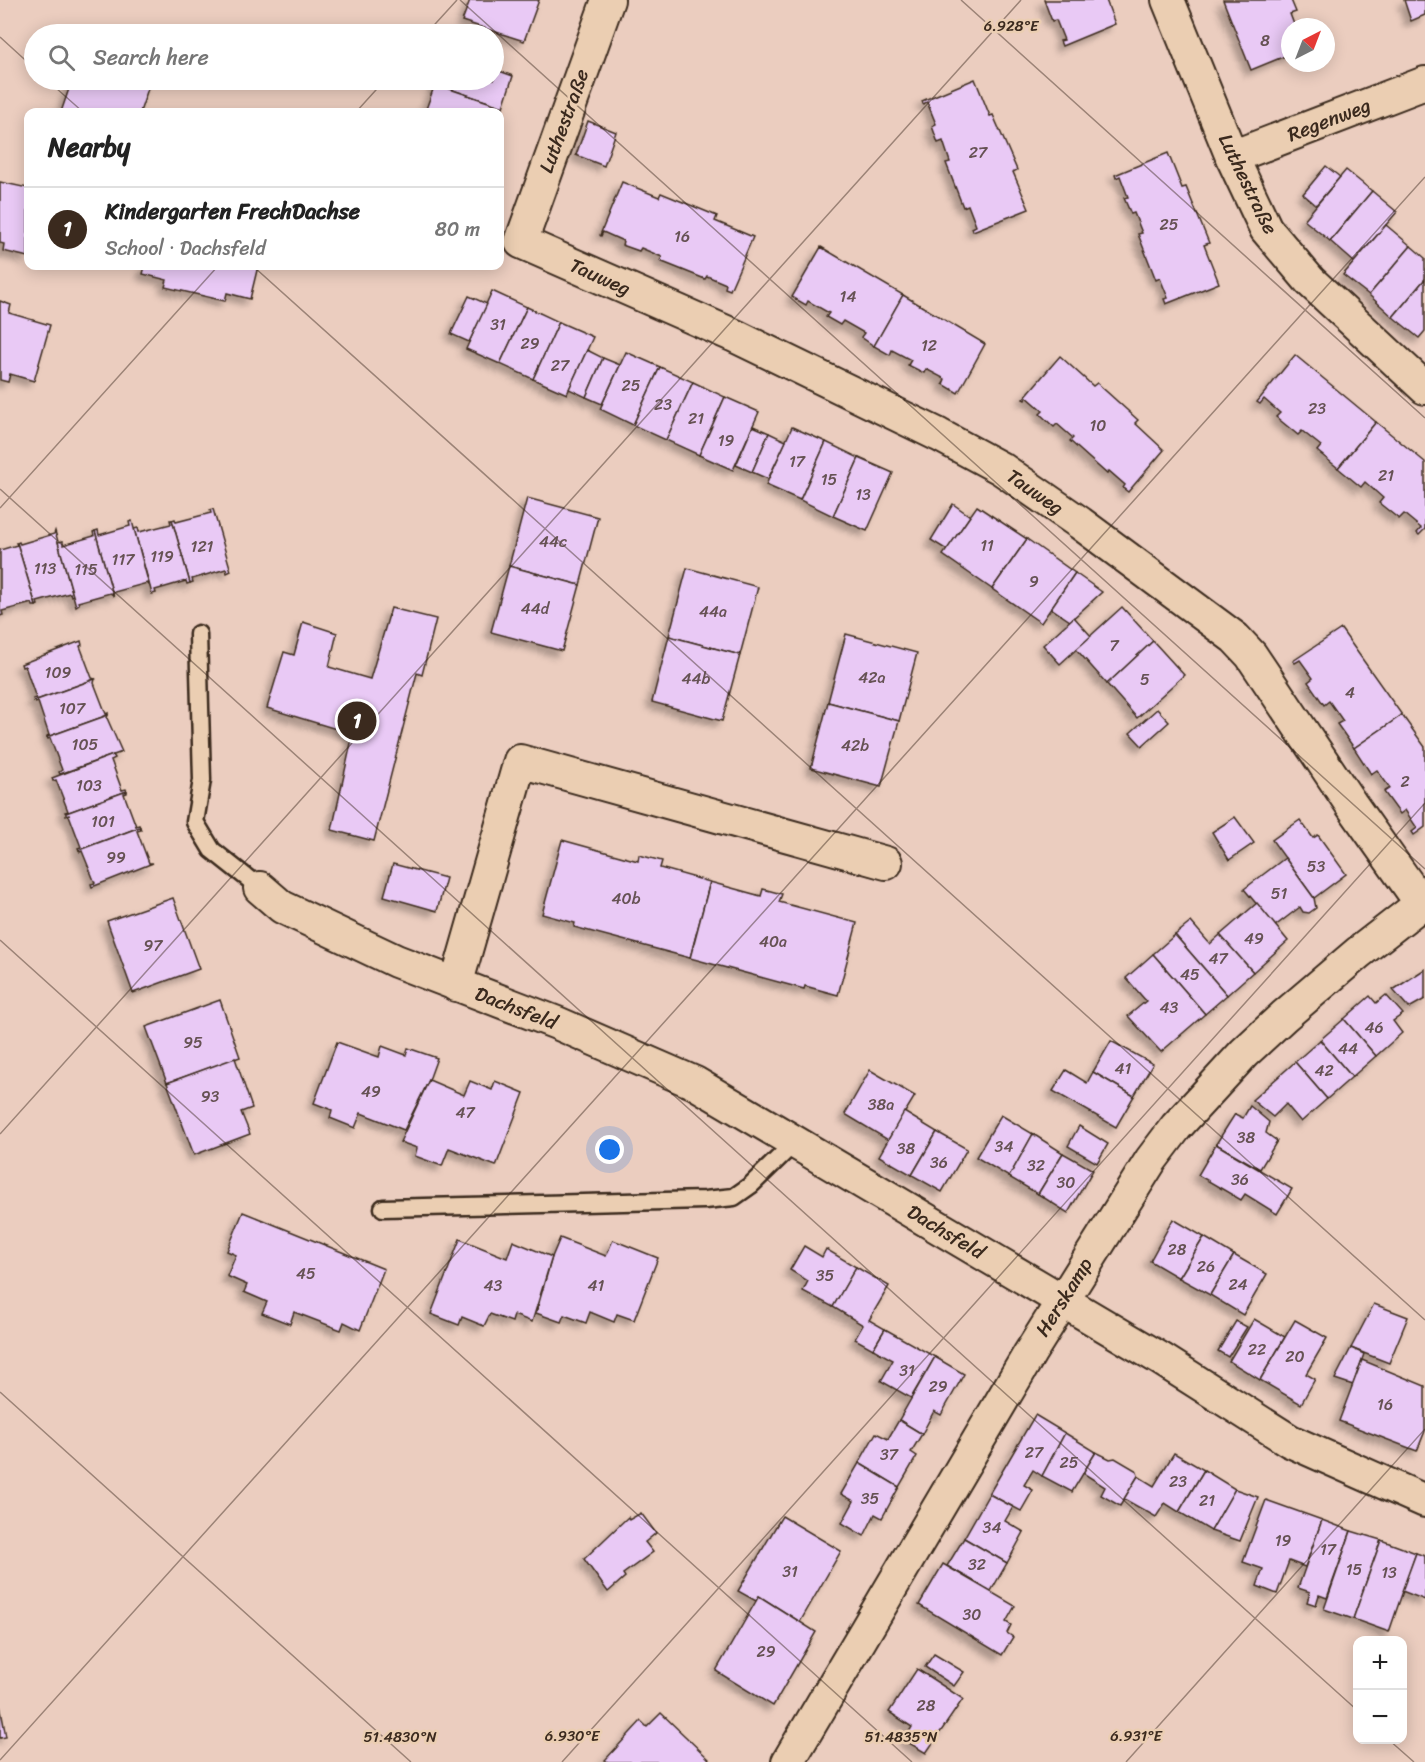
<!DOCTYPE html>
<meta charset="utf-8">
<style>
:root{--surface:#fff;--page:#f2f2f2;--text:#222;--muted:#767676;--line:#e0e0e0;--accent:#3b2a1e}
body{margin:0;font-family:Sriracha,sans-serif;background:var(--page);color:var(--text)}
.controls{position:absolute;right:18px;bottom:18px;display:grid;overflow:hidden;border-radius:12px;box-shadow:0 3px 15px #0003}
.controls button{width:54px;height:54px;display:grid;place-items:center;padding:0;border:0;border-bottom:2px solid var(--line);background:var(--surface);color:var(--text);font:30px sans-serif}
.compass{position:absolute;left:1281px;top:18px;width:54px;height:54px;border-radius:50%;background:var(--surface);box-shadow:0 3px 15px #0003;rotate:42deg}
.you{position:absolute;left:610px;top:1150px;width:21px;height:21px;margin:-15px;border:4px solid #fff;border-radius:50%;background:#1a73e8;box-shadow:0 0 0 9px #1a73e833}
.badge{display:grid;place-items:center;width:39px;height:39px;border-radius:50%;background:var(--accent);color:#fff;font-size:20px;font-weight:700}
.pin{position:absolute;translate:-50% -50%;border:3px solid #fff;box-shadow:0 2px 6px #0006}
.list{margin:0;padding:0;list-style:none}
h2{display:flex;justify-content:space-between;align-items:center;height:78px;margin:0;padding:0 24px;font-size:26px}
h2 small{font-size:20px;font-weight:400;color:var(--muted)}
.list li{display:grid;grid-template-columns:39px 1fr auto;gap:18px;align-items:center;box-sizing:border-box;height:84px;padding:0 24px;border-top:2px solid var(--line)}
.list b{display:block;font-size:22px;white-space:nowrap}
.list p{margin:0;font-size:20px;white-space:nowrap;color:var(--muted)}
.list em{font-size:20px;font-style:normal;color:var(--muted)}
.icon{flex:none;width:33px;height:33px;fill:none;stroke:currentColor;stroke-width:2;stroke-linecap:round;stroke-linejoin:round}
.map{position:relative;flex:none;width:1425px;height:1762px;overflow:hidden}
.search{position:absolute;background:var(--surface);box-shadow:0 3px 15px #0003;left:24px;top:24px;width:480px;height:66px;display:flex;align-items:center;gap:15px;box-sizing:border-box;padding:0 21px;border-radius:33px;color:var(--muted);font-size:22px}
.panel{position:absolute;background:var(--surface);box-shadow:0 3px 15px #0003;left:24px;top:108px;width:480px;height:162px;border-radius:12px}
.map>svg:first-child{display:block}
</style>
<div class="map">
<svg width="1425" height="1762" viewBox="0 0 1425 1762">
<defs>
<filter id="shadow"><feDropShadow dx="-5.5" dy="5.5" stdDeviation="3" flood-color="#0004"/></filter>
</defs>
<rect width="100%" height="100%" fill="#ebcdbf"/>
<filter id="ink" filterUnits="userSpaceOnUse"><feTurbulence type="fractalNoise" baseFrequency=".0167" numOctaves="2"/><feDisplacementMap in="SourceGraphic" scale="12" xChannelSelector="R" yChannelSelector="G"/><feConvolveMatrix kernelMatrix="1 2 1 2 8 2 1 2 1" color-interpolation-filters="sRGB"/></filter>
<g filter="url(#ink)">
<g fill="#e9c9f5" stroke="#3b2a1e" stroke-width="1.5" filter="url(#shadow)">
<path d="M470,0H539L524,41L462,21Z"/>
<path d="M1044,0H1106L1115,24L1062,46L1060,41L1064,40L1056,20L1052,21Z"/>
<path d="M1223,0H1291L1296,12L1290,14L1295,27H1290V54L1251,70Z"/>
<path d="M1404,0H1425V15L1411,21Z"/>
<path d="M494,69L513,76L503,107L435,84L437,80H494Z"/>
<path d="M975,79L990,116L993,115L1017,170L1013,172L1029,209L973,231L972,228L976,226L968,205L963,207L946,163L950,162L943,141L938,143L932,126L936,124L927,102L923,104L922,101Z"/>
<path d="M72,80H151L140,112H61Z"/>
<path d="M435,84L503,107L500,116V112H425Z"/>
<path d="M588,121L616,132L604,166L576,155Z"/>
<path d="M1168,153L1182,188L1186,187L1209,243L1204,245L1219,283L1166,304L1164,299L1168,298L1160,278L1156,280L1138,234L1142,233L1134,213L1131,214L1124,198L1128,197L1120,176L1116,178L1115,175Z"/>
<path d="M1326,166L1340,177L1316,205L1303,194Z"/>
<path d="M1346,170L1372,191L1330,241L1304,220Z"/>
<path d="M0,182L28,188V257L3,251L4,244L0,243Z"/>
<path d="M622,182L659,197L661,193L717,216L715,221L753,237L730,290L725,288L726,284L707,276L705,279L660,261L662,257L641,248L639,251L622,245L623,241L603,232L601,236L600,235Z"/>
<path d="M1372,191L1397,212L1354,262L1330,241Z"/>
<path d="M1386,225L1411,246L1369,295L1343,275Z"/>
<path d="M1411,246L1425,258V279L1393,317L1369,295Z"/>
<path d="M821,247L903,295L874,346L861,337L864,333L843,321L840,325L826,317L829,313L808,301L806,305L792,297Z"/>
<path d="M145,266H258L250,299L227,293L225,301L165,287L167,280L143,274Z"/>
<path d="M1425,279V331L1419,338L1393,317Z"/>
<path d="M492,291L527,307L500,364L466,349Z"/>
<path d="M903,295L985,344L958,393L943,384L945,379L926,369L924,373L908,365L911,360L892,350L890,355L874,346Z"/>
<path d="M469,296L487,304L469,342L451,334Z"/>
<path d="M0,301L11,305L9,313L50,325L34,381L10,374L8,382L0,380Z"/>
<path d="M527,307L559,322L533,379L500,364Z"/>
<path d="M559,322L593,337L567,394L533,379Z"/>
<path d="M587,350L603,358L586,397L569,389Z"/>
<path d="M626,352L660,367L633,425L600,409Z"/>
<path d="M1295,355L1376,422L1338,468L1317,451L1321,446L1302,431L1298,435L1276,417L1280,413L1264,399L1260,404L1257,402Z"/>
<path d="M1060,356L1093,386L1097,383L1138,420L1135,423L1164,450L1128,492L1123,488L1125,485L1109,471L1107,474L1070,441L1073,438L1057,424L1054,427L1040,414L1043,411L1027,397L1025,400L1023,399Z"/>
<path d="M603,358L620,365L602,404L586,397Z"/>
<path d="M660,367L693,382L666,440L633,425Z"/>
<path d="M693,382L725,397L699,455L666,440Z"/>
<path d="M725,397L759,412L733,470L699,455Z"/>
<path d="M1376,422L1425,462V529L1419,535L1417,533L1421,528L1404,514L1399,519L1379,503L1383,498L1365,482L1361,487L1338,468Z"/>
<path d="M753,426L769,433L752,472L736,465Z"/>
<path d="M792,427L826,442L800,500L766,485Z"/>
<path d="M769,433L786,441L768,479L752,472Z"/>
<path d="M826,442L859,458L833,516L800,500Z"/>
<path d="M859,458L893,473L867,531L833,516Z"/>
<path d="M527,498L598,517L580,585L509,566Z"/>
<path d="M953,504L970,516L947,550L931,540Z"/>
<path d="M977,506L1027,539L992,589L943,555Z"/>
<path d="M213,509L231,571L227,573L226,569L192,579L193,582L190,583L172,520L175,519L176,522L211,513L210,510Z"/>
<path d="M170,520H172L190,583L187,584L186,581L155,590L156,593L152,594L134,529L138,528L139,532L171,524Z"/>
<path d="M132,521L149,585L147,583L114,592L113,595L95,531L98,530L99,535L130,526L129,522Z"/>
<path d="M55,531L73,595L71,596L70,593L37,602L38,605L36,606L17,543L19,542L20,544L54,534Z"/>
<path d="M95,531L113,595L110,593L78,602L79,604L76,606L58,542L63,541V545L94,536L93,532Z"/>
<path d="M1027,539L1075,573L1041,623L992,589Z"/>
<path d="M16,543H17L36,606H33L32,603L2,611L3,615L0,616V550L17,545Z"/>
<path d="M509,566L580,585L562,651L491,632Z"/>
<path d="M687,568L758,587L740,655L669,636Z"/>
<path d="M1075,573L1102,592L1070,621L1051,608Z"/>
<path d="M1122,607L1153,641L1107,684L1076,649Z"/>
<path d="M391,608L436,619L422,675L417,673L374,841L332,830L353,734L267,708L284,652L294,655L303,622L337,633L329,667L370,679Z"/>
<path d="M1074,617L1091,636L1060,664L1043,645Z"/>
<path d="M1341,629L1402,715L1354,748L1337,724L1343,721L1329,701L1324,705L1308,682L1313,678L1300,660L1295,663L1293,661Z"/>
<path d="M846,634L917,653L899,721L828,702Z"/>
<path d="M669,636L740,655L722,721L652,702Z"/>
<path d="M81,641L82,645L80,646L92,678L95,679L34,701L33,699L36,698L25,666L22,667L21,664Z"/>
<path d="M1153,641L1184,675L1137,718L1107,684Z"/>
<path d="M95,679L94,683L106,714L108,713V715L47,737V736L49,735L38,702L35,703L34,701Z"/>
<path d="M828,702L899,721L881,787L811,768Z"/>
<path d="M1157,709L1169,722L1142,746L1130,733Z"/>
<path d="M108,715L107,718L122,752L60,774L59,772L62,770L50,738L48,739L47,737Z"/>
<path d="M1402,715L1425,747V827L1414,835L1412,832L1417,828L1405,810L1400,814L1384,792L1390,788L1377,770L1371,774L1354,748Z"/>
<path d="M113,755L115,758L111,760L122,790L126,789L127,791L66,813L65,812L68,811L56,780L53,781L52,778Z"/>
<path d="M127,791V793L124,794L136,826L139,825L140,827L79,850L78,848L81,847L69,815L66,816V813Z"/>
<path d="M1235,817L1254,843L1229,860L1212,832Z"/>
<path d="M1300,820L1313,838L1318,835L1346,874L1314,898L1272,840Z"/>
<path d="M140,827L141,830L137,831L149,863H153L92,887L91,884L95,883L82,851L80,852L79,850Z"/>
<path d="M562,840L638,861L639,855L662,861L660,868L710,882L690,958L574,927L575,923L542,914Z"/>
<path d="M1285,858L1314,898L1316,908L1309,913L1303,912L1300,907L1275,926L1244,889Z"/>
<path d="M393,864L446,878L437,911L384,896Z"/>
<path d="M710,882L761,896L763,889L782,894L779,902L857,923L838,995L805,986L804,989L690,958Z"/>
<path d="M173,898L199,969L133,993L107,921Z"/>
<path d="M1257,903L1288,941L1253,972L1220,935Z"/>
<path d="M1191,922L1210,944L1220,935L1253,972L1227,995L1175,935Z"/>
<path d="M1175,935L1227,995L1205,1014L1153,954Z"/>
<path d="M1153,954L1205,1014L1161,1052L1128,1016L1146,1001L1126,978Z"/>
<path d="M1425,969V999L1409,1008L1393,990Z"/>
<path d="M1386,995L1403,1014L1393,1021L1402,1033L1376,1056L1344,1019L1370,996L1376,1003Z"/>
<path d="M220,1000L240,1057L167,1083L146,1027Z"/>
<path d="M1344,1019L1376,1056L1352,1077L1320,1040Z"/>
<path d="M1320,1040L1352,1077L1327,1099L1295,1062Z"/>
<path d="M1111,1041L1153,1064L1134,1096L1093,1072Z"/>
<path d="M337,1042L379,1057L382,1046L406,1055L408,1048L437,1058L429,1080L404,1130L361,1113L355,1128L330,1118L332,1110L314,1103Z"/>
<path d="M235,1058L252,1108L241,1112L250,1134L194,1155L167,1083Z"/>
<path d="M1295,1062L1327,1099L1301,1122L1286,1104L1273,1117L1252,1100Z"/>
<path d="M870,1070L915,1096L888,1140L845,1114Z"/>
<path d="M1066,1070L1087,1083L1093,1072L1134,1096L1116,1127L1053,1091Z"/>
<path d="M429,1080L464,1095L470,1081L492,1090L495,1081L524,1093L496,1166L449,1148L442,1166L415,1156L417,1148L400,1142Z"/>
<path d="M1250,1106L1269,1122L1266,1133L1277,1141L1260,1169L1216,1144L1235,1114L1243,1118Z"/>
<path d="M904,1112L937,1132L912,1175L879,1156Z"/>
<path d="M1001,1115L1033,1134L1009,1177L976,1157Z"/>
<path d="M1079,1126L1108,1144L1097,1163L1068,1146Z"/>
<path d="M937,1132L967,1149L942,1192L912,1175Z"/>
<path d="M1033,1134L1063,1153L1038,1194L1009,1177Z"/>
<path d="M1216,1144L1292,1189L1277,1214L1245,1194L1241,1200L1198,1175Z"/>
<path d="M1063,1153L1093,1170L1068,1213L1038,1194Z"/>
<path d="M243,1212L384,1269L360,1330L344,1322L341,1330L294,1312L290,1324L262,1313L267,1302L244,1292L247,1285L227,1276L236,1255L227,1251Z"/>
<path d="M1173,1219L1204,1237L1179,1278L1150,1261Z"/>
<path d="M1204,1237L1234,1255L1210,1295L1179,1278Z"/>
<path d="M560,1238L606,1256L613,1240L658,1258L634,1320L617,1314L614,1322L590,1312L586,1323L564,1315L561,1322L536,1313L552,1257Z"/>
<path d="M460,1239L507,1258L513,1241L552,1257L532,1322L514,1315L512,1322L490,1314L484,1326L462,1317L459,1325L431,1314Z"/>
<path d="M804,1246L822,1257L826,1249L856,1267L833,1307L803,1291L808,1281L790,1270Z"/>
<path d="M1234,1255L1267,1274L1243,1315L1210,1295Z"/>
<path d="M856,1267L889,1286L869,1320L885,1329L873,1349L855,1339L863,1325L833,1307Z"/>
<path d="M1374,1304L1408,1317L1389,1363L1351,1348Z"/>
<path d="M1254,1319L1285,1337L1260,1380L1229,1361Z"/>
<path d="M1295,1320L1327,1338L1306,1374L1315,1379L1301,1404L1260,1380Z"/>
<path d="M1236,1321L1247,1327L1228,1357L1218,1351Z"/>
<path d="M885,1329L935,1357L911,1398L881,1381L893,1360L873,1349Z"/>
<path d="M1351,1348L1364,1354L1353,1385L1335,1379Z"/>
<path d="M935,1357L964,1374L941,1415L934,1411L922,1434L899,1420Z"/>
<path d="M1362,1360L1425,1386V1431L1417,1451L1339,1421Z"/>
<path d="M1035,1415L1065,1433L1042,1476L1033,1470L1024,1485L1033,1490L1021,1511L989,1494Z"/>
<path d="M899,1420L922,1434L911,1452L917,1456L899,1487L859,1463L876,1433L888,1439Z"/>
<path d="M1065,1433L1096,1452L1072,1492L1042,1476Z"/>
<path d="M1096,1452L1110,1459L1115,1458L1137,1471L1138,1476L1120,1506L1101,1495L1105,1487L1083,1473Z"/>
<path d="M1174,1453L1204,1470L1179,1512L1165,1503L1156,1517L1124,1499L1138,1476L1154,1486Z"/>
<path d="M859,1463L899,1487L882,1518L875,1514L864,1536L842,1523L854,1501L841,1494Z"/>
<path d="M1204,1470L1235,1489L1211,1531L1179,1512Z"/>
<path d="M1235,1489L1258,1497L1240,1541L1211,1531Z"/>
<path d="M989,1494L1013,1507L1005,1521L1024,1532L1007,1563L964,1538Z"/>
<path d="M1266,1500L1322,1520L1305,1567L1289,1561L1277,1594L1257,1586L1263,1569L1243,1562Z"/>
<path d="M641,1513L656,1533L645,1542L653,1552L623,1574L625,1577L608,1592L584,1559L628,1517L629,1520Z"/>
<path d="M782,1516L841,1551L800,1622L759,1596L756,1601L738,1591Z"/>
<path d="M1322,1520L1351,1531L1327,1598L1319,1595L1316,1605L1307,1602L1310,1592L1298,1588Z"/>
<path d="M1351,1531L1381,1540L1353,1619L1324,1609Z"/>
<path d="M964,1538L1007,1563L991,1591L947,1566Z"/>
<path d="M1381,1540L1416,1553L1389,1632L1353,1619Z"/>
<path d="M1416,1553L1425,1556V1600L1402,1591Z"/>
<path d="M943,1564L1015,1606L1006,1622L1011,1625L1007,1633L1013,1637L1002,1655L919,1605Z"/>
<path d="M759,1596L816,1632L773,1706L716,1671Z"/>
<path d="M934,1654L964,1672L954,1686L925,1667Z"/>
<path d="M917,1669L963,1699L926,1753L904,1740L912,1727L889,1712Z"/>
<path d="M0,1705L6,1737L0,1738Z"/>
<path d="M661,1713L709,1759L707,1762H608L605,1760L641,1721L647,1727Z"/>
</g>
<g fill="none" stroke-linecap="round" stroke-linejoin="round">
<defs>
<g id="lane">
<path d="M198,634L202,780L195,822L212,850L260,888"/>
<path d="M383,1208L705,1200L734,1197L751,1185L795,1142"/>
</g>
<g id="street">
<path d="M608,0L521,242L735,336L939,435L1002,469L1080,523L1235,638L1251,655L1351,804L1421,903"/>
<path d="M1168,0L1232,157L1266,229L1310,281L1425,388"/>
<path d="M1232,157L1425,83"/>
<path d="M260,888L282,907L396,961L557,1023L695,1083L1161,1359L1290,1441L1425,1501"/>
<path d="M456,985L520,761L886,863"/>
<path d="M788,1762L1030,1353L1151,1160L1176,1127L1244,1053L1284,1016L1358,953L1425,901"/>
</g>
</defs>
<use href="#lane" stroke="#3b2a1e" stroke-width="21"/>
<use href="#street" stroke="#3b2a1e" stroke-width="36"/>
<use href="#lane" stroke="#ebceb2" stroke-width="16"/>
<use href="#street" stroke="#ebceb2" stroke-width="32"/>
</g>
</g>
<path fill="none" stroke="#3b2a1e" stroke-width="1.5" stroke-opacity="0.45" d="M460,0L1425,869M961,0L1425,418M426,34L457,0M0,37L34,68M47,80L83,112M356,112L385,80M253,266L1425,1320M0,489L1358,1711M0,508L218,266M0,940L912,1762M0,1134L1021,0M0,1392L411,1762M1389,1740L1414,1762M0,1760L1425,177M562,1762L1425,803M1126,1762L1425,1429"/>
<g text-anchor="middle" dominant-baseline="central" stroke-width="5" stroke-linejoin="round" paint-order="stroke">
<g font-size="16" fill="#665254">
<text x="1265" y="40">8</text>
<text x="978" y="152">27</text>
<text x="1169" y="224">25</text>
<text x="682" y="236">16</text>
<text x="848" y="296">14</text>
<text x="498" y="324">31</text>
<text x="530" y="343">29</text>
<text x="929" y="345">12</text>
<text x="560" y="365">27</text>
<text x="631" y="385">25</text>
<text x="663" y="404">23</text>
<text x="1317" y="408">23</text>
<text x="696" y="418">21</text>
<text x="1098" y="425">10</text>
<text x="726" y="440">19</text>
<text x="797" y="461">17</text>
<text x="1386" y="475">21</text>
<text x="829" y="479">15</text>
<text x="863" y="494">13</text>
<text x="553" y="541">44c</text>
<text x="987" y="545">11</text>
<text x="202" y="546">121</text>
<text x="162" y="556">119</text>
<text x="123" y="559">117</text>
<text x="45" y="568">113</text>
<text x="86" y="569">115</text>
<text x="1034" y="581">9</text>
<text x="535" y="608">44d</text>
<text x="713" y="611">44a</text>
<text x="1114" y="645">7</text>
<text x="58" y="672">109</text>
<text x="872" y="677">42a</text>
<text x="696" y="678">44b</text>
<text x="1145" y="679">5</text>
<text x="1350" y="692">4</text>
<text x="72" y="708">107</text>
<text x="85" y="744">105</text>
<text x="855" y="745">42b</text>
<text x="1405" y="781">2</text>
<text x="89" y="785">103</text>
<text x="103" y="821">101</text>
<text x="116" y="857">99</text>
<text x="1316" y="866">53</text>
<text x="1279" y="893">51</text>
<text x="626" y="898">40b</text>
<text x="1254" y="938">49</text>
<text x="773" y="941">40a</text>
<text x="153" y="945">97</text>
<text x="1218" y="958">47</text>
<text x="1190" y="974">45</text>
<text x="1169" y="1007">43</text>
<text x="1374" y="1027">46</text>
<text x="193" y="1042">95</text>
<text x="1348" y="1048">44</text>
<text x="1123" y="1068">41</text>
<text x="1324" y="1070">42</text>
<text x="371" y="1091">49</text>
<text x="210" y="1096">93</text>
<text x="881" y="1104">38a</text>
<text x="465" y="1112">47</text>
<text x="1246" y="1137">38</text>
<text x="1004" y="1146">34</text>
<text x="906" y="1148">38</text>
<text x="939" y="1162">36</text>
<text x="1036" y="1165">32</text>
<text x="1240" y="1179">36</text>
<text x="1066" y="1182">30</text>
<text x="1177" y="1249">28</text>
<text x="1206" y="1266">26</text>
<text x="306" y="1273">45</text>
<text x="825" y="1275">35</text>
<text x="1238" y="1284">24</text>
<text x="493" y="1285">43</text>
<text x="596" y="1285">41</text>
<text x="1257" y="1349">22</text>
<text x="1295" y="1356">20</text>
<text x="907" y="1370">31</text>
<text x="938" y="1386">29</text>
<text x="1385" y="1404">16</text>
<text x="1034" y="1452">27</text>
<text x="889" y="1454">37</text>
<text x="1069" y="1462">25</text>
<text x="1178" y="1481">23</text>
<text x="870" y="1498">35</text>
<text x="1207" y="1500">21</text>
<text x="992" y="1527">34</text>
<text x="1283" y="1540">19</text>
<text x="1328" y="1549">17</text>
<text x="977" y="1564">32</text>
<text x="1354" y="1569">15</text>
<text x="790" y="1571">31</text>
<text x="1389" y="1572">13</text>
<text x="972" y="1614">30</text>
<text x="766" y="1651">29</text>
<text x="926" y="1705">28</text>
</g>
<g font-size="20" fill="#3b2a1e" stroke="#ebceb2">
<text transform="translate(1329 120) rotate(-21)">Regenweg</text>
<text transform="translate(564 121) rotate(-70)">Luthestraße</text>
<text transform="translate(1248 184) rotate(64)">Luthestraße</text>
<text transform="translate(600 277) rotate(24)">Tauweg</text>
<text transform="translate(1035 492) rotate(35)">Tauweg</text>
<text transform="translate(516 1008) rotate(21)">Dachsfeld</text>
<text transform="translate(946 1232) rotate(31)">Dachsfeld</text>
<text transform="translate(1064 1297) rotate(-58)">Herskamp</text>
</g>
</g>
<g font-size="15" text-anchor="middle" fill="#3b2a1e" stroke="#ebceb2" stroke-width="5" stroke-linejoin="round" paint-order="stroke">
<text x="1011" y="31">6.928°E</text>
<text x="572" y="1741">6.930°E</text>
<text x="1136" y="1741">6.931°E</text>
<text x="400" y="1742">51.4830°N</text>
<text x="901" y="1742">51.4835°N</text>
</g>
</svg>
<div class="controls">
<button>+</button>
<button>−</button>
</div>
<svg class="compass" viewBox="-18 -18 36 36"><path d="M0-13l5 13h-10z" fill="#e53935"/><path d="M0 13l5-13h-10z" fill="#767676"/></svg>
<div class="you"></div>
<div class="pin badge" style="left:357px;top:721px">1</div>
<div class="search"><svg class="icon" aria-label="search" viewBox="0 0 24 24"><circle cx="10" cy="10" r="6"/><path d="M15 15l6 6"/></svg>Search here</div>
<section class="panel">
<h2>Nearby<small></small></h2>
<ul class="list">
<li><span class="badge">1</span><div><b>Kindergarten FrechDachse</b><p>School · Dachsfeld</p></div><em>80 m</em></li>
</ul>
</section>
</div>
